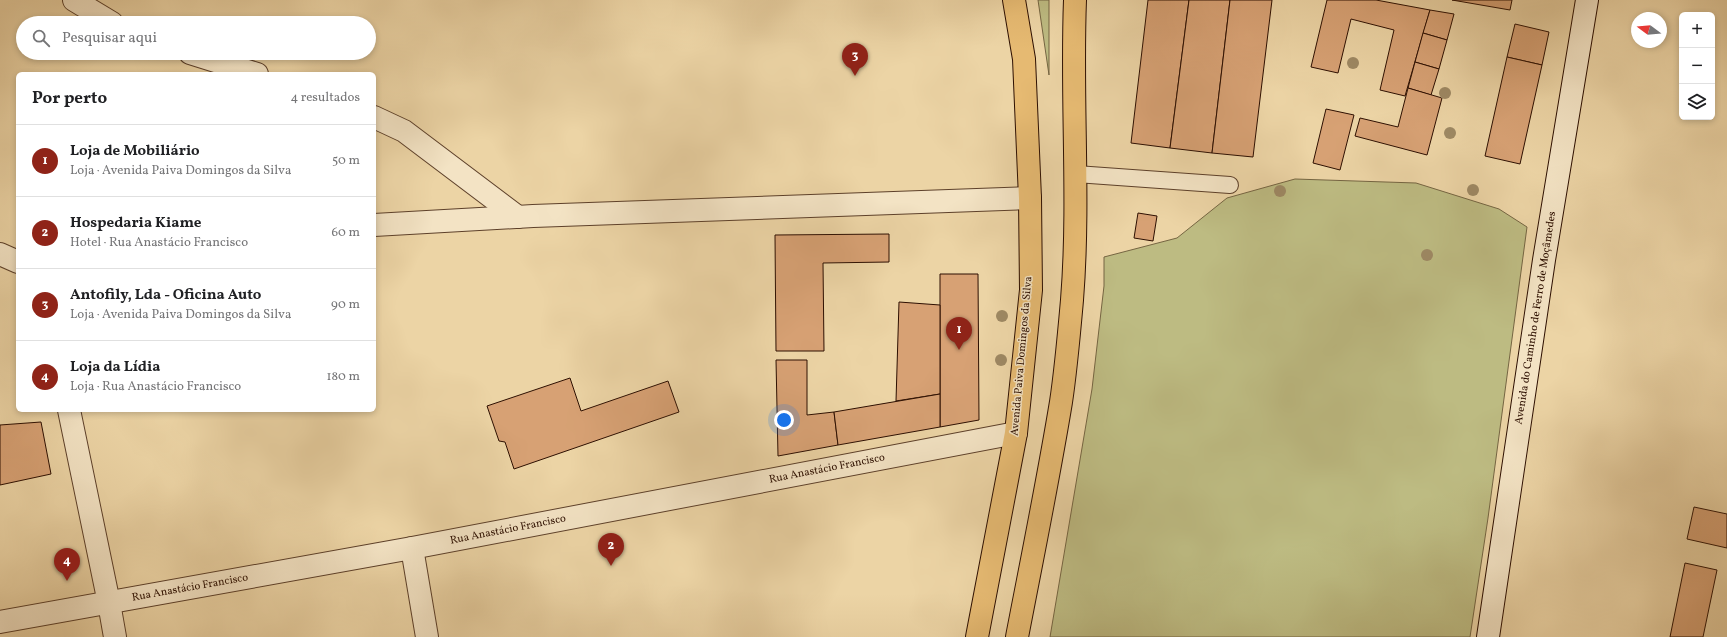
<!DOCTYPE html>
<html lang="pt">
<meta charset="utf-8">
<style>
:root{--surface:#fff;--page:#f2f2f2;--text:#202124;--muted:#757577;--line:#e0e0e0;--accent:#8f2418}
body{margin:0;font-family:Vollkorn,serif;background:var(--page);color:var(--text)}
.controls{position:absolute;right:12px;top:12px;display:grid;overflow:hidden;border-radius:6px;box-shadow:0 2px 6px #0003}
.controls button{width:36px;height:36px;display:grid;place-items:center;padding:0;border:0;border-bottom:1px solid var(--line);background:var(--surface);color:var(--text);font:20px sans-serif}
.compass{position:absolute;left:1631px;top:12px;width:36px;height:36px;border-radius:50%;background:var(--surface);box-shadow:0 2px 6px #0003;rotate:286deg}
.you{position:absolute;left:784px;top:420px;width:14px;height:14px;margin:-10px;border:3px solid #fff;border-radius:50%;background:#1a73e8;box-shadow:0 0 0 6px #1a73e833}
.badge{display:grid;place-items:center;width:26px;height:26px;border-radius:50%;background:var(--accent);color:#fff;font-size:13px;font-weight:700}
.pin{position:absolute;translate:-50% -33px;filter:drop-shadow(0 1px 2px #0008)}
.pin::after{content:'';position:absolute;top:21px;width:14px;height:12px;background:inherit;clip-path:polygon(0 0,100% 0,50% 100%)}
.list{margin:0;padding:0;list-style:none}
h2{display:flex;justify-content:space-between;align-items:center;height:52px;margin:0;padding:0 16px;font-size:17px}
h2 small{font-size:13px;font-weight:400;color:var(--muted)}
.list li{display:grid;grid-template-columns:26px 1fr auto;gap:12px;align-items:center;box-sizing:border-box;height:72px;padding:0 16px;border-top:1px solid var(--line)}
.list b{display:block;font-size:15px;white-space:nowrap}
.list p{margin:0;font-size:13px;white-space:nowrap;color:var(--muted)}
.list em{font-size:13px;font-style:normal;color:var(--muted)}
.icon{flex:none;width:22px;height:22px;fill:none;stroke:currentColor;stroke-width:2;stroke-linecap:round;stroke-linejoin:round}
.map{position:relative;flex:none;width:1727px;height:637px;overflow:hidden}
.search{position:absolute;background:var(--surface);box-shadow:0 2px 6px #0003;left:16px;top:16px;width:360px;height:44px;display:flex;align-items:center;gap:10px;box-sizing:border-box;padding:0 14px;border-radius:22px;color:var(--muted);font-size:15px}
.panel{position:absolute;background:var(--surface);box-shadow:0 2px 6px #0003;left:16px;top:72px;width:360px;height:340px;border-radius:6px}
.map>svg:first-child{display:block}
</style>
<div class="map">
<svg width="1727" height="637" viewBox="0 0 1727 637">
<rect width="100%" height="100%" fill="#ecd4a5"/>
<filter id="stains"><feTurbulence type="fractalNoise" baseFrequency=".005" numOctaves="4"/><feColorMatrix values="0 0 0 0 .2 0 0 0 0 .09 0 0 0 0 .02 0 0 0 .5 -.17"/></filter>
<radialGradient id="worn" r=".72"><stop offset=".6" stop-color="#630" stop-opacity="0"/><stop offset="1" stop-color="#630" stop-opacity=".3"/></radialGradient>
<g fill="#bdbb82" stroke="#756542">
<path d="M1038,0H1049V75Z"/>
<path d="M1295,179L1416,183L1499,209L1527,227L1488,518L1470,637H1050L1092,389L1104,286V257L1177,238L1227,198Z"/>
</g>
<g fill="#d7a174" stroke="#2d0f01">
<path d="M1148,0H1189L1170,148L1131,143Z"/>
<path d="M1189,0H1230L1212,153L1170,148Z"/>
<path d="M1230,0H1272L1253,157L1212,153Z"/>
<path d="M1327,0H1376L1430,10L1405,96L1380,90L1394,30L1351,19L1338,73L1311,67Z"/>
<path d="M1452,0H1512L1510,10Z"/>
<path d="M1430,10L1454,14L1447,40L1423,33Z"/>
<path d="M1515,24L1549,32L1542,65L1507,57Z"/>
<path d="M1423,33L1447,40L1439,69L1415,62Z"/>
<path d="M1507,57L1542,65L1520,164L1485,156Z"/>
<path d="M1415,62L1439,69L1431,95L1408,88Z"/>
<path d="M1408,88L1442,98L1427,155L1355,136L1360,118L1398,127Z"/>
<path d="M1326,109L1354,115L1340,170L1313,163Z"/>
<path d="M1138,213L1157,216L1153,241L1134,238Z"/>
<path d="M889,234V262L823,263L824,351H776L775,235Z"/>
<path d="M940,274H978L979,420L940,427Z"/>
<path d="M899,302L940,305V394L896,401Z"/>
<path d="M776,360H807V415L834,412L838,445L778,456Z"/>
<path d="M570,378L581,411L668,381L679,412L514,469L505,442L499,441L487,406Z"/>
<path d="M940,394V427L838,445L834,412Z"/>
<path d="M41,422L51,474L0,485V425Z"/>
<path d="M1694,507L1727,514V548L1687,539Z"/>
<path d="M1685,563L1717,570L1703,637H1670Z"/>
</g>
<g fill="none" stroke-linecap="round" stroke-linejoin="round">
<defs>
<path id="lane" d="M1076,174L1230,185"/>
<g id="street">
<path d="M74,0L112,23"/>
<path d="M190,53L257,74"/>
<path d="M374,117L404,131L518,217"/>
<path d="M374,225L533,216L1030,198"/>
<path d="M0,254L18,262"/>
<path d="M69,410L109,603L115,637"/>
<path d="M412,548L427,637"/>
<path d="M0,622L412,548L1016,433"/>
</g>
<path id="secondary" d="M1488,637L1544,260L1587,0"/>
<g id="primary">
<path d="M977,637L1016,433L1031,290L1030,198L1024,59L1014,0"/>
<path d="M1017,637C1032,559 1048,481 1061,402C1066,369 1069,334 1072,300C1080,200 1071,100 1075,0"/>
</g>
</defs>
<use href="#lane" stroke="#5d402a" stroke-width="18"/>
<use href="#street" stroke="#5d402a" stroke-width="24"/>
<use href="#secondary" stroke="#2d0f01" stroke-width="24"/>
<use href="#primary" stroke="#2d0f01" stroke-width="24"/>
<use href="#lane" stroke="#f3e3c4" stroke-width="16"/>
<use href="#street" stroke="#f3e3c4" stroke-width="22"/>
<use href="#secondary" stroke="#f3e3c4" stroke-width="22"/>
<use href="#primary" stroke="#e6ba72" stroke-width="22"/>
</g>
<g fill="#9e8964">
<circle cx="1353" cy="63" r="6"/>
<circle cx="1445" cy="93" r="6"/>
<circle cx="1450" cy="133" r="6"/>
<circle cx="1473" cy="190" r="6"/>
<circle cx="1280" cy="191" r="6"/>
<circle cx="1427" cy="255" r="6"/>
<circle cx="1002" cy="316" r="6"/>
<circle cx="1001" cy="360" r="6"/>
</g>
<g text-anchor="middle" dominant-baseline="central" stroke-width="3" stroke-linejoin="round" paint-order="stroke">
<g font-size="11" fill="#2d0f01" stroke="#f3e3c4">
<text transform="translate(1536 318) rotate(-81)">Avenida do Caminho de Ferro de Moçâmedes</text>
<text transform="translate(1022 356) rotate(-85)">Avenida Paiva Domingos da Silva</text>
<text transform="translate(827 469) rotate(-11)">Rua Anastácio Francisco</text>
<text transform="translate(508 530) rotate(-11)">Rua Anastácio Francisco</text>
<text transform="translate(190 588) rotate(-10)">Rua Anastácio Francisco</text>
</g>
</g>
<rect width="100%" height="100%" filter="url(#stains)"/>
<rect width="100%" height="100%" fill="url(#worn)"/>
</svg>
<div class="controls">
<button>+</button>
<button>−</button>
<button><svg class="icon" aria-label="layers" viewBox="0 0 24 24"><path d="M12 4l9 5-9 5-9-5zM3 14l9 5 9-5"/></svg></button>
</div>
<svg class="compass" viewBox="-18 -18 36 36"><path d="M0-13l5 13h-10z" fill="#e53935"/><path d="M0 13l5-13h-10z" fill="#757577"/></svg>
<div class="you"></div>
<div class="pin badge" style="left:959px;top:350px">1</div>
<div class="pin badge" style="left:611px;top:566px">2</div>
<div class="pin badge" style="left:855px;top:76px">3</div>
<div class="pin badge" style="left:67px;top:581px">4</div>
<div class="search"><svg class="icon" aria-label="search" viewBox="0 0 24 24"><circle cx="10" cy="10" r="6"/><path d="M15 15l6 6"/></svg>Pesquisar aqui</div>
<section class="panel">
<h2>Por perto<small>4 resultados</small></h2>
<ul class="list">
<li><span class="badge">1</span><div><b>Loja de Mobiliário</b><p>Loja · Avenida Paiva Domingos da Silva</p></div><em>50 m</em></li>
<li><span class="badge">2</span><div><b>Hospedaria Kiame</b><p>Hotel · Rua Anastácio Francisco</p></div><em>60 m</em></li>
<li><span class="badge">3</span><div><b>Antofily, Lda - Oficina Auto</b><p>Loja · Avenida Paiva Domingos da Silva</p></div><em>90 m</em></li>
<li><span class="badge">4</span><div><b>Loja da Lídia</b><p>Loja · Rua Anastácio Francisco</p></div><em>180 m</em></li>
</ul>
</section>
</div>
